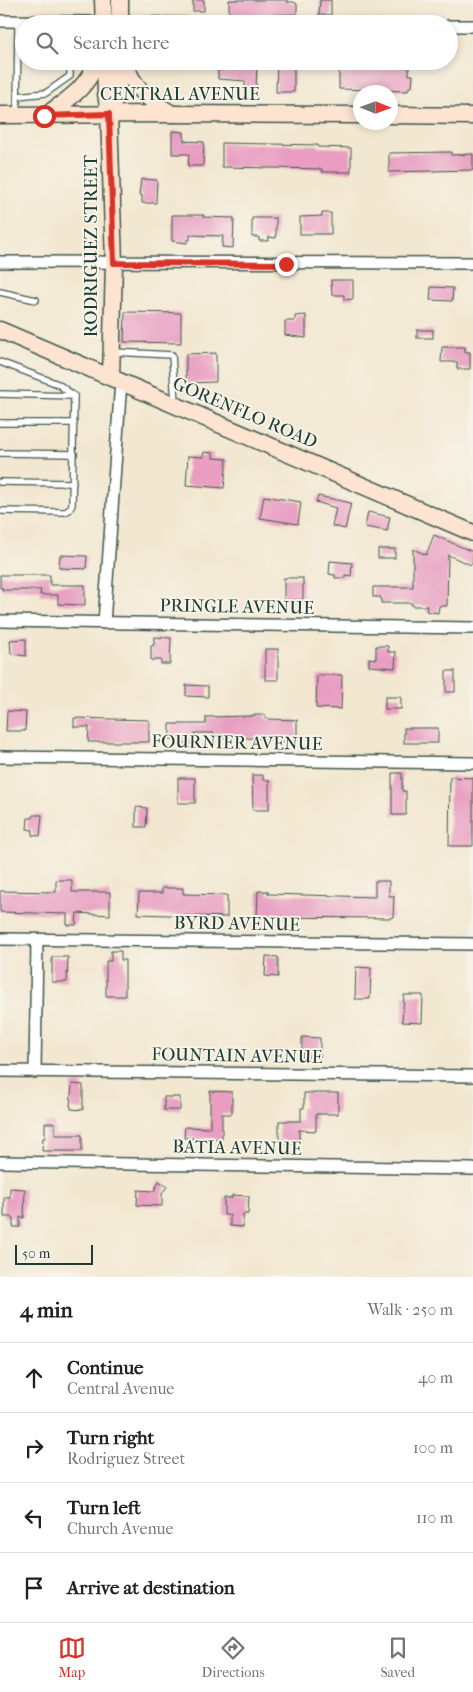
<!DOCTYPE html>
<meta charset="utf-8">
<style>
:root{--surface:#fff;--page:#f6f6f6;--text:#202124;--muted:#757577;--line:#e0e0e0;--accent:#d93025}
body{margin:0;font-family:"IM FELL French Canon",serif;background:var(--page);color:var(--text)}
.compass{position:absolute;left:353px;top:85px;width:45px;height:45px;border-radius:50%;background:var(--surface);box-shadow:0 2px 8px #0003;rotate:91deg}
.scale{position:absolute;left:15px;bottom:12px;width:78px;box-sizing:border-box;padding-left:5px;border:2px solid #1f3d34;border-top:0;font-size:14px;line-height:18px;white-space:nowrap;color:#1f3d34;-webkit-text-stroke:4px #f7f3e8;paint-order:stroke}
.stop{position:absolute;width:15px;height:15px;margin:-11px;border:4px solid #d93025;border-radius:50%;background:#fff}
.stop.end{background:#d93025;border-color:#fff;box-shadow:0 1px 5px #0008}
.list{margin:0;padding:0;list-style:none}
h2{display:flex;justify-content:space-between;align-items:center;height:65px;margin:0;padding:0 20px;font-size:21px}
h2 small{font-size:16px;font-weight:400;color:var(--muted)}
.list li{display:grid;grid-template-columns:32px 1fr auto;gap:15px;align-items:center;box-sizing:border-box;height:70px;padding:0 20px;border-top:1px solid var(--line)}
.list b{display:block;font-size:19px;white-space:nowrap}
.list p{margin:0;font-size:16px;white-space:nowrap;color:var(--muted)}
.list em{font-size:16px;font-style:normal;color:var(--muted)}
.icon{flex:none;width:28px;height:28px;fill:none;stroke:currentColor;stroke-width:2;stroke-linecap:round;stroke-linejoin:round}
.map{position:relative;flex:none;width:473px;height:1277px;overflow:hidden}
.search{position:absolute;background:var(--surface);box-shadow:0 2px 8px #0003;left:15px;right:15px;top:15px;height:55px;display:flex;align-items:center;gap:12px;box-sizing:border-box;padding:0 18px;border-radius:28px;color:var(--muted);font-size:19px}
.sheet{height:345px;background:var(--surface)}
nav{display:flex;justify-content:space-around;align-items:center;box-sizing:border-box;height:70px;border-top:1px solid var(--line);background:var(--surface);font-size:14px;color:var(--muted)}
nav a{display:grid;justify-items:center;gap:2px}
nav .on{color:var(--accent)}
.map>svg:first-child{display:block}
</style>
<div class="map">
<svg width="473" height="1277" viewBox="0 0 473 1277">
<rect width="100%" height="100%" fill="#f7f3e8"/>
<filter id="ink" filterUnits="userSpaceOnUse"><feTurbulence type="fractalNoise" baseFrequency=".02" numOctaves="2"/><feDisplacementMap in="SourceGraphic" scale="10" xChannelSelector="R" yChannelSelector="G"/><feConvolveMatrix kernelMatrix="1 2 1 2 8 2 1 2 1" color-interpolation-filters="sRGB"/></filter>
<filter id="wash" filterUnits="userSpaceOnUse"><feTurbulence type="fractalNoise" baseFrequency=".0096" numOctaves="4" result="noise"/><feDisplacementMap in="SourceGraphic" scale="20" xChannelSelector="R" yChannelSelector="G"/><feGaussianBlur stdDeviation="1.12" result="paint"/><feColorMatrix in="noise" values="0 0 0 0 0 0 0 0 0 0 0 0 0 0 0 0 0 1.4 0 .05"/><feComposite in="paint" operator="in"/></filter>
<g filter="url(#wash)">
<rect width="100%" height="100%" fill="#f2e7d0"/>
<g id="blocks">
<g fill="#e89dc1">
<rect x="193" y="0" width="11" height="11"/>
<path d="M229,0H287V2H294L297,4V14L233,16V13H229Z"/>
<path d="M320,0H331V15H319Z"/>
<path d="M229,61H253L252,66H257L256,88L245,87V81L218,79V70L229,68Z"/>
<path d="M277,61H294V92H276Z"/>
<path d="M339,61H409V75H413L412,87H409L408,91L339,89Z"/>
<path d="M172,131L184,132V141L204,142L203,166H188L189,154H172Z"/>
<path d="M222,143L318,145V147L351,148V172H322V169L222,167Z"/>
<path d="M451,152V155L473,154V170L389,172V153Z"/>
<path d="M141,179L157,180L156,203H142V195H139Z"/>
<path d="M322,213H331V234H300V217L322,216Z"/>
<path d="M172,215H204L203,217L234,218L233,248L222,247L223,236L190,235V240H187V243L172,241Z"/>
<path d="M252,218H276V238L269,237L268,241H259V237H252Z"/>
<path d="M331,280H353V299L344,300V295H332Z"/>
<path d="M431,287L453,288L452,301L430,300Z"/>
<path d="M125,312L181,313V343L124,342Z"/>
<path d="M306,315V338L285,335V321H295V316Z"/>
<rect x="417" y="330" width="16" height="8"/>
<path d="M442,347H465V352H470V369H457V362H441Z"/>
<path d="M216,353V382L186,383V354Z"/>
<path d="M204,452L213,453V458L227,459L224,488L186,485L188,456L203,457Z"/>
<path d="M264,496L301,502L298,524L260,518Z"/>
<path d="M318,496L351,503L345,529L332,526L336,508L316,502Z"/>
<path d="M368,512L390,517L387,531L365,527Z"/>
<path d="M434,535L473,552V560L471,565L448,555L447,606H439L438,613L426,611L427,606H412V603H381V597H373V587H413V549L426,555Z"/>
<rect x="378" y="549" width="17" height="9"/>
<path d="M60,555L87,556L86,569L59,568Z"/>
<path d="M330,561L352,563L351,576L345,575V578H335V575L329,574Z"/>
<path d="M0,575H50V585H85V605L58,604V595H40L41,590H2L3,588H0Z"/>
<rect x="284" y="578" width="19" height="22"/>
<path d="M154,637L171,638L170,664H161V660H151V646L154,645Z"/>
<path d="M26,639V656L11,654L10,640Z"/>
<path d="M376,646H388V652H396L395,668L369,666V658L376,659Z"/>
<rect x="265" y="649" width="13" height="31"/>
<rect x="446" y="671" width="9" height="21"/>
<path d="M317,675H342L341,709L316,708Z"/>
<path d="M186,685L208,686V697L186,696Z"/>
<rect x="385" y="697" width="16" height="12"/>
<path d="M7,711L26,712L25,731H6Z"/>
<path d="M252,715H265V718L268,719L297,720V742L275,741V739L214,737V733H195V743H181V739H170V724H206V717L252,716Z"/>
<path d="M74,718L149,720V742H88L89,727H74Z"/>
<rect x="404" y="728" width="34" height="15"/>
<path d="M392,773H402V791H406V815H392Z"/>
<path d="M252,775H263V780H269V810H253Z"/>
<path d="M450,777L473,778V846H449Z"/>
<rect x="178" y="778" width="17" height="25"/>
<path d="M136,807L147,808L146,827H136Z"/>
<path d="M33,815H42L40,836L32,835L33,830L27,829L28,818H33Z"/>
<path d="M56,880H72V892H110V915L77,913L76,925H67V914L0,912V891L56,892Z"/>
<path d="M375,881H389V896H394L393,917L390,918L257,917L258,891H268V894L375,897Z"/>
<path d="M162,888H183V894L227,895V917L138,914L139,893H162Z"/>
<path d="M111,951H121V960H125V996H106V961H111Z"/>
<path d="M266,956L278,957V977L265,976Z"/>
<path d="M52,957H68L67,982H52Z"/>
<path d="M356,967L371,968L370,999H355Z"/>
<path d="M404,995H423L422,1023L402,1022Z"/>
<path d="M302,1037L320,1038V1057H302Z"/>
<path d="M72,1084L83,1085V1110L71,1109V1106H70Z"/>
<path d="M210,1091L232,1092V1114H222V1139L184,1138L185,1127L210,1128Z"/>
<path d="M304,1093H338V1114H316V1131L299,1130V1143H285V1140H279V1121H301V1108H304Z"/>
<rect x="164" y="1097" width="16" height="13"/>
<path d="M45,1123H55V1135H82V1151H42L43,1138H45Z"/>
<path d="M159,1181L167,1186L162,1194V1206L137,1205L138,1190L154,1191Z"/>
<path d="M10,1188L25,1189L24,1218L20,1217V1227H13V1217H4V1197H10Z"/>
<path d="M232,1195L249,1196L248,1214H243V1227L230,1226V1215H224V1198H232Z"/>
</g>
</g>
</g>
<g filter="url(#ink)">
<use href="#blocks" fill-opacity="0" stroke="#3f564b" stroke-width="1"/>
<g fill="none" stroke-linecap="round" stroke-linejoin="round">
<defs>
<g id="lane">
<path d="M17,96L46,93L70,76V61"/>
<path d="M17,113L18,21"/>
<path d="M0,292L36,300"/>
<path d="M114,352L172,355L175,403"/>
<path d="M0,362L58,384L74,396"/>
<path d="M0,394L74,396L72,505L69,510L65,512L0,511"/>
<path d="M0,423H74"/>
<path d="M0,453L74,454"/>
<path d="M0,482L73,483"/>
</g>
<g id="street">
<path d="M0,21L262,24"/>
<path d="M449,26H473"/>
<path d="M0,262L473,263"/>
<path d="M0,621L473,628"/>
<path d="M104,623L121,381"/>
<path d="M0,757L473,763"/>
<path d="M0,939L473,944"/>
<path d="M0,1071L473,1076"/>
<path d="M35,1072L37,940"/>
<path d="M0,1162L473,1169"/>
</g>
<g id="secondary">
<path d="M103,0L104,24"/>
<path d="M120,0V24"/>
<path d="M105,61L106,93L109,114L114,263L111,377"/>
<path d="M124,61C132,88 149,100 172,114"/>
<path d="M111,110L118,86L119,61"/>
<path d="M0,115L172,114L360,115"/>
<path d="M390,115L473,116"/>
<path d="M45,116C68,99 86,90 97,61"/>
<path d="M0,330L473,533"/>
</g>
</defs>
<use href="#lane" stroke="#3f564b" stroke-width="8"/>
<use href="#street" stroke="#3f564b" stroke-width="14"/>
<use href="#secondary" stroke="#3f564b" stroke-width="19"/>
<use href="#lane" stroke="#fff" stroke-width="5.5"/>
<use href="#street" stroke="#fff" stroke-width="11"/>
<use href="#secondary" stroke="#fde4d1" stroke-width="16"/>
</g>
</g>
<g fill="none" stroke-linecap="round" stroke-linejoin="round" filter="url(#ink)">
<path stroke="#d93025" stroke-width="6" d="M44,116L109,114L114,263L286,264"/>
</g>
<g text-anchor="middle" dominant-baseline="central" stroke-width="4" stroke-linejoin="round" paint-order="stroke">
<g font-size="18" fill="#1f3d34" stroke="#f7f3e8">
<text x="180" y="94">CENTRAL AVENUE</text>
<text transform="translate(91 246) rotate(-90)">RODRIGUEZ STREET</text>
<text transform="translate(245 413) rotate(23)">GORENFLO ROAD</text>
<text transform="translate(237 607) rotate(1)">PRINGLE AVENUE</text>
<text transform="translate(237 743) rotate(1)">FOURNIER AVENUE</text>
<text transform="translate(237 924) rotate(1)">BYRD AVENUE</text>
<text transform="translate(237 1056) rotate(1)">FOUNTAIN AVENUE</text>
<text transform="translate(237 1148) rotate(1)">BATIA AVENUE</text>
</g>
</g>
</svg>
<svg class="compass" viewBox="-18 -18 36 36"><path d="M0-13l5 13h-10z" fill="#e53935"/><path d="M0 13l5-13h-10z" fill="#757577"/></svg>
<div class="scale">50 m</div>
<div class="stop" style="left:44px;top:116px"></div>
<div class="stop end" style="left:286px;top:264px"></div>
<div class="search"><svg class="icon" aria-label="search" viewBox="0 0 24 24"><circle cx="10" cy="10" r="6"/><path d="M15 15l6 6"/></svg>Search here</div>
</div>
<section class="sheet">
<h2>4 min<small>Walk · 250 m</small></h2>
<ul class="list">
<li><svg class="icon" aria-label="ahead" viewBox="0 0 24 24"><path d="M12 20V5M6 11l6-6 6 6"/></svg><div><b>Continue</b><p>Central Avenue</p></div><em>40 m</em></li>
<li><svg class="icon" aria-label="right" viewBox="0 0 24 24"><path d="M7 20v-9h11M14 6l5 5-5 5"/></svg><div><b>Turn right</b><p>Rodriguez Street</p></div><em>100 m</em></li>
<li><svg class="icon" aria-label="left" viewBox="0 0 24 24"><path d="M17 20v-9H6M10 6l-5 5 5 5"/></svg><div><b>Turn left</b><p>Church Avenue</p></div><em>110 m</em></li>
<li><svg class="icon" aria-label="arrive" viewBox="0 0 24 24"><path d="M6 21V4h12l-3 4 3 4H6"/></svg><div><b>Arrive at destination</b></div></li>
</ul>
</section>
<nav>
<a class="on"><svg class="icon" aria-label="map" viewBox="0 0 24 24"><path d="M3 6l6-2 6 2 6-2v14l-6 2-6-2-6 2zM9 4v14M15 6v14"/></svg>Map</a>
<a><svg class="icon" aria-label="directions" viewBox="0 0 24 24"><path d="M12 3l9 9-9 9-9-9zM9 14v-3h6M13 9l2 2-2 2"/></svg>Directions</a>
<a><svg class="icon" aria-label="saved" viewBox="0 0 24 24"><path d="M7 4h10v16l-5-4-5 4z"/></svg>Saved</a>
</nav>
